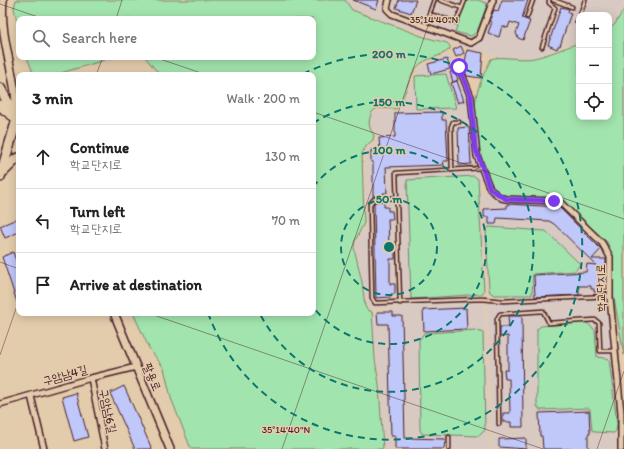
<!DOCTYPE html>
<meta charset="utf-8">
<style>
:root{--surface:#fff;--page:#f2f2f2;--text:#222;--muted:#767676;--line:#e0e0e0}
body{margin:0;font-family:Itim,"Poor Story",sans-serif;background:var(--page);color:var(--text)}
.controls{position:absolute;right:12px;top:12px;display:grid;overflow:hidden;border-radius:8px;box-shadow:0 2px 10px #0003}
.controls button{width:36px;height:36px;display:grid;place-items:center;padding:0;border:0;border-bottom:1px solid var(--line);background:var(--surface);color:var(--text);font:20px sans-serif}
.stop{position:absolute;width:12px;height:12px;margin:-9px;border:3px solid #7c3aed;border-radius:50%;background:#fff}
.stop.end{background:#7c3aed;border-color:#fff;box-shadow:0 1px 4px #0008}
.list{margin:0;padding:0;list-style:none}
h2{display:flex;justify-content:space-between;align-items:center;height:52px;margin:0;padding:0 16px;font-size:17px}
h2 small{font-size:13px;font-weight:400;color:var(--muted)}
.list li{display:grid;grid-template-columns:26px 1fr auto;gap:12px;align-items:center;box-sizing:border-box;height:64px;padding:0 16px;border-top:1px solid var(--line)}
.list b{display:block;font-size:15px;white-space:nowrap}
.list p{margin:0;font-size:13px;white-space:nowrap;color:var(--muted)}
.list em{font-size:13px;font-style:normal;color:var(--muted)}
.icon{flex:none;width:22px;height:22px;fill:none;stroke:currentColor;stroke-width:2;stroke-linecap:round;stroke-linejoin:round}
.map{position:relative;flex:none;width:624px;height:449px;overflow:hidden}
.search{position:absolute;background:var(--surface);box-shadow:0 2px 10px #0003;left:16px;top:16px;width:300px;height:44px;display:flex;align-items:center;gap:10px;box-sizing:border-box;padding:0 14px;border-radius:8px;color:var(--muted);font-size:15px}
.panel{position:absolute;background:var(--surface);box-shadow:0 2px 10px #0003;left:16px;top:72px;width:300px;height:244px;border-radius:8px}
.map>svg:first-child{display:block}
</style>
<div class="map">
<svg width="624" height="449" viewBox="0 0 624 449">
<rect width="100%" height="100%" fill="#e3ccac"/>
<filter id="ink" filterUnits="userSpaceOnUse"><feTurbulence type="fractalNoise" baseFrequency=".025" numOctaves="2"/><feDisplacementMap in="SourceGraphic" scale="8" xChannelSelector="R" yChannelSelector="G"/><feConvolveMatrix kernelMatrix="1 2 1 2 8 2 1 2 1" color-interpolation-filters="sRGB"/></filter>
<g filter="url(#ink)">
<g fill="#d8cac3">
<path d="M346,0H624V6L614,24L609,28V15H579V41L535,57L520,58L501,57L472,50L390,22L353,9Z"/>
<path d="M447,55L453,58L467,93L469,105L472,153L480,174L486,291L482,296L411,300L391,309H368L355,246L366,224L365,153L367,148L375,143L377,138L372,129L370,119L373,113L376,111H398L420,67Z"/>
<path d="M485,190L494,197L503,200L556,203L563,207L601,245L608,256L606,293L527,298L489,296L482,192Z"/>
<path d="M595,299L603,300L607,306L619,419L617,436L555,438L491,435L487,305L488,303Z"/>
<path d="M479,302L484,303L485,306L489,449H384L381,383L376,357L373,317L374,313L393,310L408,304Z"/>
<path d="M494,436L555,439L616,437L619,441L618,449H491V439Z"/>
</g>
<g fill="#a2e4ae" stroke="#76826c">
<path d="M16,0H345L352,10L424,37L447,43L450,46V49C440,58 426,57 417,67C407,79 406,97 396,109L377,108L372,112C368,121 368,127 374,135L373,140L367,145L362,153L364,223L355,241L354,248L362,282L365,306L367,310L372,312L375,359L379,384L383,449H191L171,398L164,368L149,348L133,313H313V75H160L145,57H313V19H19V31L14,8Z"/>
<path d="M467,0H478L486,3L487,5L477,32L471,36L455,32Z"/>
<path d="M624,9V355L613,292V255L607,242L565,203L559,199C538,194 510,204 493,188C481,166 472,122 476,97C479,84 485,71 491,59C499,55 522,61 534,58C549,55 564,48 579,43V117H609V30L615,24Z"/>
<path d="M27,57H115L54,75H34Z"/>
<path d="M446,74L456,108L416,109L415,76Z"/>
<path d="M474,176L478,179L484,291L482,294L411,299L407,180Z"/>
<path d="M489,227L546,231L580,264L575,271L533,274L532,295H494L490,292L489,289L486,229Z"/>
<path d="M586,322L595,330L597,357L609,359L617,424L616,431L614,433L595,432L592,430L590,409L588,408L543,410H540L537,406V329L541,326Z"/>
<path d="M476,330L483,333L485,430L479,436L422,434L420,430L419,340L424,333H427Z"/>
</g>
<g fill="#c0c7f9" stroke="#4a1f2b">
<path d="M353,0H379L376,9Z"/>
<path d="M399,0H416L411,13L396,8Z"/>
<path d="M502,0H528L522,18L530,21L523,40L518,38L516,33L519,25L510,22L508,28L502,26L499,37L488,33L492,22L489,21L494,10L498,11Z"/>
<path d="M561,7L569,9L568,12L571,13L560,46H558L557,49L548,45Z"/>
<path d="M461,46L464,53L456,57L453,50Z"/>
<path d="M467,50L483,53L481,78L467,76L464,70Z"/>
<path d="M447,59L450,69L431,74L428,64Z"/>
<path d="M455,71L458,80L453,82L450,72Z"/>
<path d="M457,81L464,101L458,103L451,83Z"/>
<path d="M442,112V120H446L448,161H443L444,165L386,167L387,193H383L384,196H373V162H371V150H380L379,138L395,137V113Z"/>
<path d="M469,127L471,164L459,165L458,128Z"/>
<path d="M384,201V207H388V211H392L393,219H388L389,246H395V259H390V284H395V294H391V297L376,298L374,204L375,202Z"/>
<path d="M507,204L559,207L601,249L592,259H606V292H594V289H591V286H579V295L535,297L534,275L586,272L587,264L596,265L554,224L549,221L497,218L496,224H489V217H484V209L507,208Z"/>
<path d="M19,218V232L5,238L0,226Z"/>
<path d="M13,252L19,269L18,305L2,257Z"/>
<path d="M466,308L467,329L424,331L423,310Z"/>
<path d="M377,312H393V316H402L405,438L445,439L444,449H395V436H391L388,324H378Z"/>
<path d="M508,316H522L523,427H511V422H503V413H510L509,379H505L504,370H508V336L500,337V327H509Z"/>
<path d="M124,386L152,449H135L110,393Z"/>
<path d="M76,393L88,437L74,441L62,397Z"/>
<path d="M589,411L590,434H588V449H543L542,436H540L539,413Z"/>
<path d="M526,438V449L499,447V439Z"/>
</g>
<g fill="none" stroke-linecap="round" stroke-linejoin="round">
<defs>
<g id="service">
<path d="M440,0L462,8"/>
<path d="M553,0L572,7"/>
<path d="M429,14L456,22L465,0"/>
<path d="M580,15L585,0"/>
<path d="M527,17L533,0"/>
<path d="M577,22L579,17"/>
<path d="M425,26L434,0"/>
<path d="M542,47L555,8L549,3V0"/>
<path d="M452,170L451,127L453,122H459"/>
<path d="M396,198L374,199L370,204L372,298L375,303L482,299L503,301L609,296"/>
<path d="M400,303L396,173L482,168"/>
<path d="M499,424L497,319L500,314L543,311L549,323L595,320L599,323L600,351H614"/>
<path d="M449,437V449"/>
</g>
<g id="minor">
<path d="M389,0L387,9L392,14L471,43L479,38L493,0"/>
<path d="M459,67L471,97L477,156L490,189L501,198L506,199L554,201L561,203L602,243L610,257V298L621,413V449"/>
<path d="M91,378L105,449"/>
<path d="M31,396L44,449"/>
<path d="M0,404L91,378L136,367"/>
</g>
<g id="secondary">
<path d="M3,0C0,29 9,57 14,86C16,96 16,106 17,116"/>
<path d="M114,313L170,449"/>
</g>
<g id="motorway">
<path d="M0,88L17,119L0,177"/>
<path d="M0,105L5,110L16,118"/>
<path d="M4,171L16,159L19,158"/>
</g>
</defs>
<use href="#service" stroke="#4a1f2b" stroke-width="5.5"/>
<use href="#minor" stroke="#4a1f2b" stroke-width="8"/>
<use href="#secondary" stroke="#4a1f2b" stroke-width="10"/>
<use href="#motorway" stroke="#4a1f2b" stroke-width="12"/>
<use href="#service" stroke="#e3ccac" stroke-width="2.5"/>
<use href="#minor" stroke="#e3ccac" stroke-width="5"/>
<use href="#secondary" stroke="#e3ccac" stroke-width="7"/>
<use href="#motorway" stroke="#e3ccac" stroke-width="9"/>
</g>
</g>
<g fill="none" stroke-linecap="round" stroke-linejoin="round" filter="url(#ink)">
<path stroke="#7c3aed" stroke-width="5" d="M459,67L471,97L475,147L490,189L506,199L554,201"/>
</g>
<path fill="none" stroke="#4a1f2b" stroke-width="1" stroke-opacity="0.45" d="M0,4L44,19M116,19L122,0M154,57L207,75M96,75L103,57M313,112L624,219M0,262L19,269M148,313L543,449M0,355L19,300M282,449L437,0M597,449L624,371"/>
<g fill="none" stroke="#0f766e" stroke-width="2" stroke-dasharray="7 5">
<circle cx="389" cy="247" r="48"/>
<path d="M313 187A97 97 0 1 1 313 307"/>
<path d="M313 123A145 145 0 1 1 260 314"/>
<path d="M303 74A193 193 0 1 1 208 313"/>
</g>
<g text-anchor="middle" dominant-baseline="central" stroke-width="3" stroke-linejoin="round" paint-order="stroke">
<g font-size="12" fill="#4a1f2b" stroke="#e3ccac">
<text transform="translate(601 288) rotate(-91)">학교단지로</text>
<text transform="translate(65 375) rotate(-16)">구암남4길</text>
<text transform="translate(152 377) rotate(67)">팔용로</text>
<text transform="translate(108 411) rotate(78)">구암남6길</text>
</g>
</g>
<g font-size="10" text-anchor="middle" fill="#4a1f2b" stroke="#e3ccac" stroke-width="3" stroke-linejoin="round" paint-order="stroke">
<text x="434" y="23">35°14'40"N</text>
<text x="286" y="433">35°14'40"N</text>
</g>
<circle cx="389" cy="247" r="6" fill="#0f766e" stroke="#e3ccac" stroke-width="2"/>
<g font-size="12" text-anchor="middle" font-weight="bold" fill="#0f766e" stroke="#e3ccac" stroke-width="3" stroke-linejoin="round" paint-order="stroke">
<text x="389" y="58">200 m</text>
<text x="389" y="106">150 m</text>
<text x="389" y="154">100 m</text>
<text x="389" y="203">50 m</text>
</g>
</svg>
<div class="controls">
<button>+</button>
<button>−</button>
<button><svg class="icon" aria-label="locate" viewBox="0 0 24 24"><circle cx="12" cy="12" r="6"/><path d="M12 2v4M12 18v4M2 12h4M18 12h4"/></svg></button>
</div>
<div class="stop" style="left:459px;top:67px"></div>
<div class="stop end" style="left:554px;top:201px"></div>
<div class="search"><svg class="icon" aria-label="search" viewBox="0 0 24 24"><circle cx="10" cy="10" r="6"/><path d="M15 15l6 6"/></svg>Search here</div>
<section class="panel">
<h2>3 min<small>Walk · 200 m</small></h2>
<ul class="list">
<li><svg class="icon" aria-label="ahead" viewBox="0 0 24 24"><path d="M12 20V5M6 11l6-6 6 6"/></svg><div><b>Continue</b><p>학교단지로</p></div><em>130 m</em></li>
<li><svg class="icon" aria-label="left" viewBox="0 0 24 24"><path d="M17 20v-9H6M10 6l-5 5 5 5"/></svg><div><b>Turn left</b><p>학교단지로</p></div><em>70 m</em></li>
<li><svg class="icon" aria-label="arrive" viewBox="0 0 24 24"><path d="M6 21V4h12l-3 4 3 4H6"/></svg><div><b>Arrive at destination</b></div></li>
</ul>
</section>
</div>
